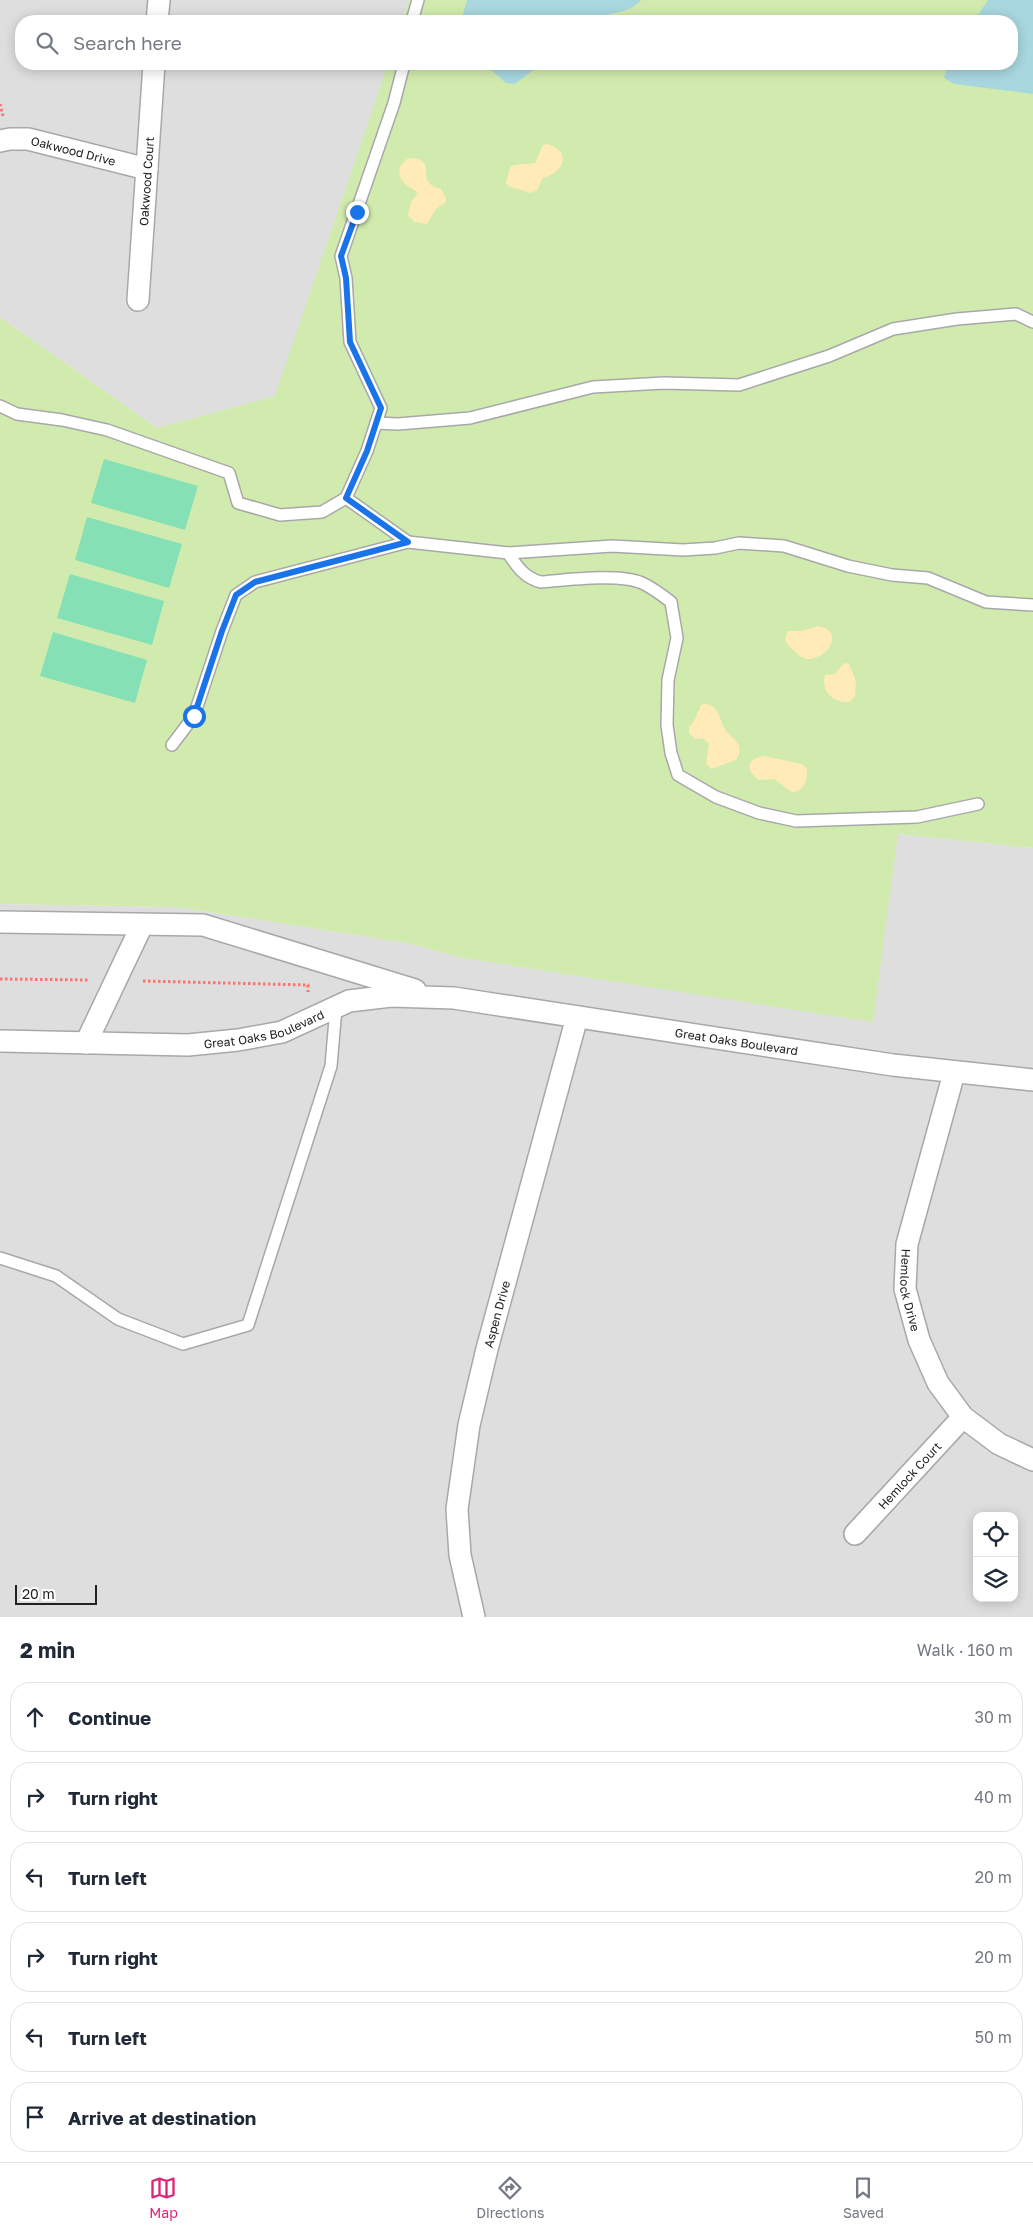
<!DOCTYPE html>
<meta charset="utf-8">
<style>
:root{--surface:#fff;--page:#f6f6f7;--text:#1f2937;--muted:#747a83;--line:#e0e1e3;--accent:#db2777}
body{margin:0;font-family:"Golos Text",sans-serif;background:var(--page);color:var(--text)}
.controls{position:absolute;right:15px;bottom:15px;display:grid;overflow:hidden;border-radius:10px;box-shadow:0 2px 12px #0003}
.controls button{width:45px;height:45px;display:grid;place-items:center;padding:0;border:0;border-bottom:1px solid var(--line);background:var(--surface);color:var(--text);font:25px sans-serif}
.scale{position:absolute;left:15px;bottom:12px;width:82px;box-sizing:border-box;padding-left:5px;border:2px solid #212121;border-top:0;font-size:14px;line-height:18px;white-space:nowrap;color:#212121;-webkit-text-stroke:4px #fff;paint-order:stroke}
.stop{position:absolute;width:15px;height:15px;margin:-11px;border:4px solid #1a73e8;border-radius:50%;background:#fff}
.stop.end{background:#1a73e8;border-color:#fff;box-shadow:0 1px 5px #0008}
.list{margin:0;padding:0;list-style:none}
h2{display:flex;justify-content:space-between;align-items:center;height:65px;margin:0;padding:0 20px;font-size:21px}
h2 small{font-size:16px;font-weight:400;color:var(--muted)}
.list li{display:grid;grid-template-columns:32px 1fr auto;gap:15px;align-items:center;box-sizing:border-box;height:70px;margin:0 10px 10px;padding:0 10px;border:1px solid var(--line);border-radius:20px}
.list b{display:block;font-size:19px;white-space:nowrap}
.list em{font-size:16px;font-style:normal;color:var(--muted)}
.icon{flex:none;width:28px;height:28px;fill:none;stroke:currentColor;stroke-width:2;stroke-linecap:round;stroke-linejoin:round}
.map{position:relative;flex:none;width:1033px;height:1617px;overflow:hidden}
.search{position:absolute;background:var(--surface);box-shadow:0 2px 12px #0003;left:15px;right:15px;top:15px;height:55px;display:flex;align-items:center;gap:12px;box-sizing:border-box;padding:0 18px;border-radius:20px;color:var(--muted);font-size:19px}
.sheet{height:545px;background:var(--surface)}
nav{display:flex;justify-content:space-around;align-items:center;box-sizing:border-box;height:70px;border-top:1px solid var(--line);background:var(--surface);font-size:14px;color:var(--muted)}
nav a{display:grid;justify-items:center;gap:2px}
nav .on{color:var(--accent)}
.map>svg:first-child{display:block}
</style>
<div class="map">
<svg width="1033" height="1617" viewBox="0 0 1033 1617">
<rect width="100%" height="100%" fill="#f1ede8"/>
<g fill="#dfdede" fill-rule="evenodd">
<path d="M0,0H409L402,21H21V64H388L276,396L157,428L0,317Z"/>
<path d="M897,834L1033,848V1617H0V904L177,907L407,943L463,958L872,1021ZM977,1516H1014V1598H977Z"/>
</g>
<path fill="#d1ebae" d="M409,0H1033V848L898,834L873,1022L463,958L407,943L177,907L0,904V317L157,428L275,396L388,64H1012V21H402Z"/>
<g fill="#ffebb8">
<path d="M547,144C572,151 565,172 543,178L537,190L531,193L508,186L506,183L510,167L514,165L535,163L543,145Z"/>
<path d="M414,158C434,162 421,176 430,184C432,186 438,188 441,189L446,199L445,203L436,209L427,224L414,222L408,215L411,202L417,194L416,191C405,184 397,181 400,166L407,159Z"/>
<path d="M818,626C847,632 826,660 807,659C801,658 795,652 791,648C785,643 784,638 788,631H802Z"/>
<path d="M844,663L849,664L856,681L855,696L850,702C833,703 821,692 825,675L835,674Z"/>
<path d="M706,704C721,707 719,722 727,732C731,736 736,740 738,744C741,750 739,755 736,760L711,769L706,763L709,744L703,738L695,739L689,733V727L694,721L701,705Z"/>
<path d="M764,756L802,764L807,769C807,780 805,791 792,792L774,779L759,780C746,771 745,759 764,756Z"/>
</g>
<g fill="#86e0b6">
<path d="M104,459L198,486L185,530L91,503Z"/>
<path d="M87,517L182,544L169,588L75,560Z"/>
<path d="M70,574L164,601L152,645L57,618Z"/>
<path d="M53,632L147,660L135,703L40,676Z"/>
</g>
<g fill="#a8d7df">
<path d="M467,0H641C628,16 605,11 589,21H461Z"/>
<path d="M988,0H1033V94L954,84L944,78L948,64H1012V21H974Z"/>
<path d="M484,64H541L515,84L506,83Z"/>
</g>
<g fill="none" stroke-linecap="round" stroke-linejoin="round">
<defs>
<g id="lane">
<path d="M412,21L418,0"/>
<path d="M0,406L17,414L62,420L107,430L229,473L238,503L280,515L322,512L346,498L367,451L381,408L350,342L346,278L341,256L394,103L404,64"/>
<path d="M376,423L398,424L470,418L593,387L664,383L739,385L829,356L893,329L957,319L1016,314L1033,322"/>
<path d="M346,498L408,542"/>
<path d="M508,553C517,566 524,578 541,582C566,580 619,573 642,583C653,588 662,595 671,602L677,638L668,680L667,725L671,753L678,775L716,797L759,813L796,821L917,817L978,804"/>
<path d="M172,745L194,716L222,631L236,595L255,582L408,542L508,553L612,546L683,550L715,548L739,543L784,546L848,566L892,575L928,578L986,602L1033,605"/>
<path d="M0,1258L56,1276L118,1319L183,1344L248,1325L331,1066L336,1008"/>
</g>
<g id="street">
<path d="M157,21L159,0"/>
<path id="s1" d="M0,141L10,139H28L147,169"/>
<path id="s2" d="M138,300L154,64"/>
<path d="M0,922L203,925L415,990"/>
<path id="s3" d="M0,1041L188,1045L238,1040L282,1032L349,1001L391,996L454,998L893,1065L1033,1080"/>
<path d="M86,1043L142,925"/>
<path id="s4" d="M954,1073L907,1244L905,1289L919,1340L938,1383L963,1417L999,1444L1033,1460"/>
<path id="s5" d="M855,1534L963,1417"/>
<path id="s6" d="M474,1617L460,1555L457,1509L469,1425L487,1349L577,1017"/>
</g>
</defs>
<use href="#lane" stroke="#a8a8a8" stroke-width="14"/>
<use href="#street" stroke="#a8a8a8" stroke-width="24"/>
<g stroke="#fb736f" stroke-width="3" stroke-dasharray="2.5 2.5" stroke-linecap="butt">
<path d="M0,104L3,116"/>
<path d="M0,979L89,980"/>
<path d="M143,981L308,985V992"/>
</g>
<use href="#lane" stroke="#fff" stroke-width="11"/>
<use href="#street" stroke="#fff" stroke-width="21"/>
</g>
<g fill="none" stroke-linecap="round" stroke-linejoin="round">
<path stroke="#1a73e8" stroke-width="6" d="M194,716L222,631L236,595L255,582L408,542L346,498L367,451L381,408L350,342L346,278L341,256L357,212"/>
</g>
<g text-anchor="middle" dominant-baseline="central" stroke-width="4" stroke-linejoin="round" paint-order="stroke">
<g font-size="12" fill="#212121" stroke="#fff">
<text stroke="none"><textPath href="#s1" startOffset="75">Oakwood Drive</textPath></text>
<text stroke="none"><textPath href="#s2" startOffset="119">Oakwood Court</textPath></text>
<text stroke="none"><textPath href="#s3" startOffset="266">Great Oaks Boulevard</textPath></text>
<text stroke="none"><textPath href="#s3" startOffset="748">Great Oaks Boulevard</textPath></text>
<text stroke="none"><textPath href="#s4" startOffset="224">Hemlock Drive</textPath></text>
<text stroke="none"><textPath href="#s6" startOffset="309">Aspen Drive</textPath></text>
<text stroke="none"><textPath href="#s5" startOffset="80">Hemlock Court</textPath></text>
</g>
</g>
</svg>
<div class="controls">
<button><svg class="icon" aria-label="locate" viewBox="0 0 24 24"><circle cx="12" cy="12" r="6"/><path d="M12 2v4M12 18v4M2 12h4M18 12h4"/></svg></button>
<button><svg class="icon" aria-label="layers" viewBox="0 0 24 24"><path d="M12 4l9 5-9 5-9-5zM3 14l9 5 9-5"/></svg></button>
</div>
<div class="scale">20 m</div>
<div class="stop" style="left:194px;top:716px"></div>
<div class="stop end" style="left:357px;top:212px"></div>
<div class="search"><svg class="icon" aria-label="search" viewBox="0 0 24 24"><circle cx="10" cy="10" r="6"/><path d="M15 15l6 6"/></svg>Search here</div>
</div>
<section class="sheet">
<h2>2 min<small>Walk · 160 m</small></h2>
<ul class="list">
<li><svg class="icon" aria-label="ahead" viewBox="0 0 24 24"><path d="M12 20V5M6 11l6-6 6 6"/></svg><div><b>Continue</b></div><em>30 m</em></li>
<li><svg class="icon" aria-label="right" viewBox="0 0 24 24"><path d="M7 20v-9h11M14 6l5 5-5 5"/></svg><div><b>Turn right</b></div><em>40 m</em></li>
<li><svg class="icon" aria-label="left" viewBox="0 0 24 24"><path d="M17 20v-9H6M10 6l-5 5 5 5"/></svg><div><b>Turn left</b></div><em>20 m</em></li>
<li><svg class="icon" aria-label="right" viewBox="0 0 24 24"><path d="M7 20v-9h11M14 6l5 5-5 5"/></svg><div><b>Turn right</b></div><em>20 m</em></li>
<li><svg class="icon" aria-label="left" viewBox="0 0 24 24"><path d="M17 20v-9H6M10 6l-5 5 5 5"/></svg><div><b>Turn left</b></div><em>50 m</em></li>
<li><svg class="icon" aria-label="arrive" viewBox="0 0 24 24"><path d="M6 21V4h12l-3 4 3 4H6"/></svg><div><b>Arrive at destination</b></div></li>
</ul>
</section>
<nav>
<a class="on"><svg class="icon" aria-label="map" viewBox="0 0 24 24"><path d="M3 6l6-2 6 2 6-2v14l-6 2-6-2-6 2zM9 4v14M15 6v14"/></svg>Map</a>
<a><svg class="icon" aria-label="directions" viewBox="0 0 24 24"><path d="M12 3l9 9-9 9-9-9zM9 14v-3h6M13 9l2 2-2 2"/></svg>Directions</a>
<a><svg class="icon" aria-label="saved" viewBox="0 0 24 24"><path d="M7 4h10v16l-5-4-5 4z"/></svg>Saved</a>
</nav>
